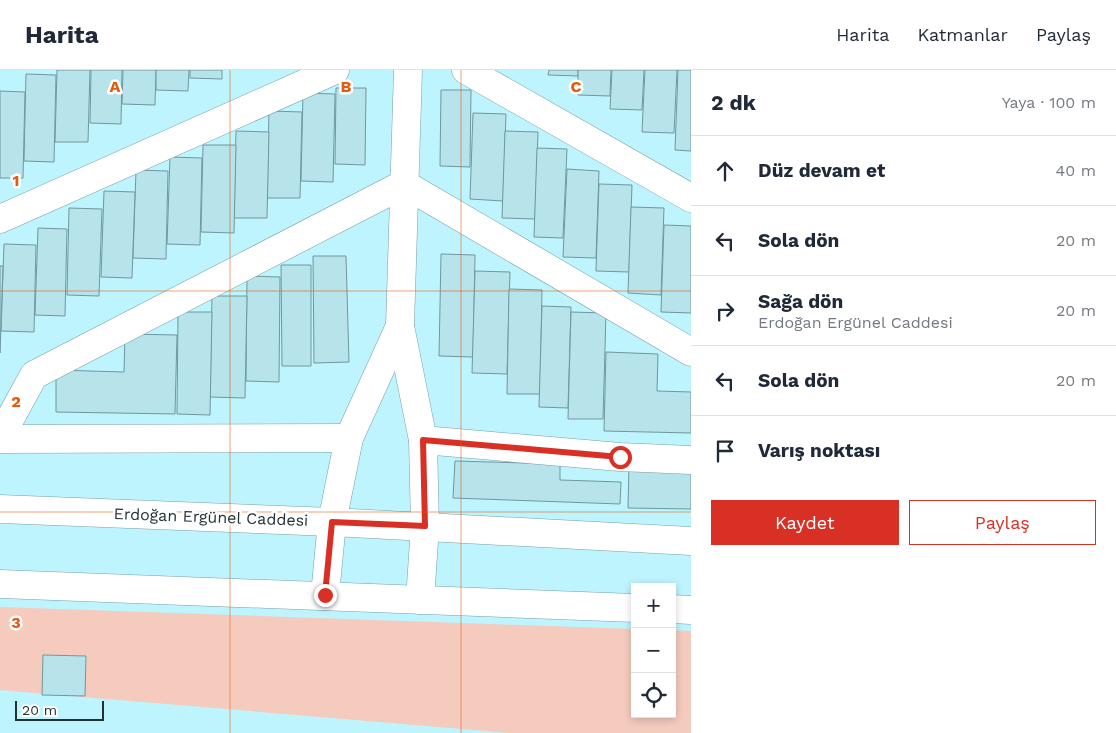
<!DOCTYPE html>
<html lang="tr">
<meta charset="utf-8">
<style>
:root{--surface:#fff;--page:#f2f2f3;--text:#1f2937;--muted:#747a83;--line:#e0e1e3;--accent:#d93025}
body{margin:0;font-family:"Work Sans",sans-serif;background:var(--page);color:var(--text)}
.controls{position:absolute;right:15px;bottom:15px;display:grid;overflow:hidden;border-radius:0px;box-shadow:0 2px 8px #0003}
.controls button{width:45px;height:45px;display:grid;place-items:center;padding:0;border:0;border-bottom:1px solid var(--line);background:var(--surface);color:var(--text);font:25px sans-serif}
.scale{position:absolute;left:15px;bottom:12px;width:89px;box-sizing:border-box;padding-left:5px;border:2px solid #213235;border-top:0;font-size:14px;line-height:18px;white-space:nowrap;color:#213235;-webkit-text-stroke:4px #fff;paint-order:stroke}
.stop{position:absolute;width:15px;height:15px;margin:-11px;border:4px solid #d93025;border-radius:50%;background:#fff}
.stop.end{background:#d93025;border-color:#fff;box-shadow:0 1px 5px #0008}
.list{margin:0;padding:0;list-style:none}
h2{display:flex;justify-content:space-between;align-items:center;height:65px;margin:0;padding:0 20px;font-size:21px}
h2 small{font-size:16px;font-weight:400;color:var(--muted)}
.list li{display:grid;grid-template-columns:32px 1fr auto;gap:15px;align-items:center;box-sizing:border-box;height:70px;padding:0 20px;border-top:1px solid var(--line)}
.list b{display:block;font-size:19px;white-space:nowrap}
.list p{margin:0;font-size:16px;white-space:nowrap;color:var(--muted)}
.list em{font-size:16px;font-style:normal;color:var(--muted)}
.actions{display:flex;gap:10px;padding:15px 20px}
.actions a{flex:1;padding:11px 0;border:1px solid var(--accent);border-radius:0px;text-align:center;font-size:18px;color:var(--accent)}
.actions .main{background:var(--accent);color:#fff}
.icon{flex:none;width:28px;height:28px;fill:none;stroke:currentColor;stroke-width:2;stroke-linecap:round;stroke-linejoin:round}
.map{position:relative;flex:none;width:691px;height:663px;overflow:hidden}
header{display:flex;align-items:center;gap:30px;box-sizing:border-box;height:70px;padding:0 25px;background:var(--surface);border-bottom:1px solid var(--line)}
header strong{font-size:24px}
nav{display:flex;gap:28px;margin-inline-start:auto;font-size:18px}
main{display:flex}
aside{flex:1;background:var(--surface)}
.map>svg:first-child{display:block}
</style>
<header>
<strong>Harita</strong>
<nav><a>Harita</a><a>Katmanlar</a><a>Paylaş</a></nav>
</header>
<main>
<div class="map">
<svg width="691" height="663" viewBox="0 0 691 663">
<rect width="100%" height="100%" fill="#dff9fd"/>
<path fill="#bef4fd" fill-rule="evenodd" d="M0,0H691V663H0ZM635,517H672V644H635Z"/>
<path fill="#f5cbbe" d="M0,537L635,559V644H672V560L691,561V663H510L0,620Z"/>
<g fill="#b7e3ea" stroke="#6f989f">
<path d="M57,0H90L88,72H55Z"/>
<path d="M91,0H122L121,54L90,53Z"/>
<path d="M123,0H156L155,35L122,34Z"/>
<path d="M156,0H189L188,21L156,20Z"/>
<path d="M190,0H222V9L190,8Z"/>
<path d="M549,0H578V6L548,5Z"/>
<path d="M578,0H611L610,26L578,25Z"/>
<path d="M612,0H644L642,40L610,39Z"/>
<path d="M645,0H677L674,63L642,62Z"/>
<path d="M678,0H691V81L675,80Z"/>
<path d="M26,4L56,5L54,92L24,91Z"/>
<path d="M336,18H366L365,95L335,94Z"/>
<path d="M441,20H471L470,97L440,96Z"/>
<path d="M0,21L25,22L23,108H0Z"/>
<path d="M303,23L335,24L333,112L301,111Z"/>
<path d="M269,41L302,42L300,128H267Z"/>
<path d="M473,43L506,44L503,131L470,129Z"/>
<path d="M236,61L269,62L267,148H234Z"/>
<path d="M505,61L538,62L535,149L502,148Z"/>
<path d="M203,75H236L234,163L201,162Z"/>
<path d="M537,78L567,79L563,168L534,167Z"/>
<path d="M170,87L202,88L200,175L167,174Z"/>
<path d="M567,99L599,101L596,188L563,187Z"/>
<path d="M136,100L168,101L166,189L133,188Z"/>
<path d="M599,114L632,115L629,202L596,201Z"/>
<path d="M104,121L135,122L132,208L101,207Z"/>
<path d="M631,137L664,138L661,225L628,223Z"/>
<path d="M69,138L102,139L99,226L67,225Z"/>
<path d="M664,155L691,156V243L661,242Z"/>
<path d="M38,158L67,159L65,246L35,245Z"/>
<path d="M4,174L36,175L34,262L1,261Z"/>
<path d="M441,184L475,185L473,287L439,286Z"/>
<path d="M313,186H346L349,292L314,293Z"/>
<path d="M281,195H311V296H282Z"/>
<path d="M0,196H3L0,283Z"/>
<path d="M475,201L510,202L507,304L472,303Z"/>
<path d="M247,206L280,207L279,312L246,311Z"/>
<path d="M509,219L542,220L540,324H507Z"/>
<path d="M212,226H247L245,328L210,327Z"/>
<path d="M542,236L571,237L568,338L539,337Z"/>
<path d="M178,242H212L210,345L177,344Z"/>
<path d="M571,242L606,243L603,349H568Z"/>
<path d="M125,264L177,265L175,344L56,342V300L124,302Z"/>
<path d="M606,282L658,284L657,321L691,322V363L604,361Z"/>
<path d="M455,391L560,394V410L621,412L620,434L453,428Z"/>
<path d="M629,395L691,397V439L628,438Z"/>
<path d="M43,585L86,586L85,626L42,625Z"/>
</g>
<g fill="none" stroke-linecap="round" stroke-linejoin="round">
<defs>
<g id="minor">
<path d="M408,0L400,256L423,370L425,456L420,530"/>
<path d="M466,0L691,128"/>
<path d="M0,149L335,0"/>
<path d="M0,367L34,305L404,114L691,282"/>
<path d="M0,369L349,368"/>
<path d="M423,370L620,387L691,390"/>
<path d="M0,439L332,452L691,471"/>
<path d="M0,514L635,538"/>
<path d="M325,525L332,452L349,368L400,256"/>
<path d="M672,539L691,540"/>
</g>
</defs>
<use href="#minor" stroke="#77a0a7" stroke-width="29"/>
<use href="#minor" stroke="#fff" stroke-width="28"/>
</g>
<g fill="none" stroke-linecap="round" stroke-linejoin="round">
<path stroke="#d93025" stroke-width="6" d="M325,525L332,452L425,456L423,370L620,387"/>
</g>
<path fill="none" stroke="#e8590c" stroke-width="1" stroke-opacity="0.55" d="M230,0V663M461,0V663M0,221H691M0,442H691"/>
<g text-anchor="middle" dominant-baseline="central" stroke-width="5" stroke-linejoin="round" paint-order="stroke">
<g font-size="16" fill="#213235" stroke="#fff">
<text transform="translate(211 447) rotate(2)">Erdoğan Ergünel Caddesi</text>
</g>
</g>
<g font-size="16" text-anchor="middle" font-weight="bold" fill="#e8590c" stroke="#fff" stroke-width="5" stroke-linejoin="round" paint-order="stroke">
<text x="115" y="22">A</text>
<text x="346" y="22">B</text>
<text x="576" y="22">C</text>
<text x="16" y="116">1</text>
<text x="16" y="337">2</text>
<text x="16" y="558">3</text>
</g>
</svg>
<div class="controls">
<button>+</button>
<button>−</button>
<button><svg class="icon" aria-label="locate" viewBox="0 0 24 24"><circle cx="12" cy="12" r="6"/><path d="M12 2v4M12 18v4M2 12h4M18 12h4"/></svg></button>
</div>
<div class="scale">20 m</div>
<div class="stop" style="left:620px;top:387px"></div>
<div class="stop end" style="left:325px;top:525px"></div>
</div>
<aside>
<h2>2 dk<small>Yaya · 100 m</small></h2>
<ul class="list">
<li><svg class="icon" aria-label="ahead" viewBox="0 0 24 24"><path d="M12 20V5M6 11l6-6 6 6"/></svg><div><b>Düz devam et</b></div><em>40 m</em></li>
<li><svg class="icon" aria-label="left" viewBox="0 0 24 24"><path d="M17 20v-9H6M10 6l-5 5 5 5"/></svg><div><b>Sola dön</b></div><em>20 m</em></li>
<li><svg class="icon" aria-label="right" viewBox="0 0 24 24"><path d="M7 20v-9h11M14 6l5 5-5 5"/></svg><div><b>Sağa dön</b><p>Erdoğan Ergünel Caddesi</p></div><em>20 m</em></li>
<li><svg class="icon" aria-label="left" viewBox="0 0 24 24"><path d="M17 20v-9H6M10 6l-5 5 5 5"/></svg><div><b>Sola dön</b></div><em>20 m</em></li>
<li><svg class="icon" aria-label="arrive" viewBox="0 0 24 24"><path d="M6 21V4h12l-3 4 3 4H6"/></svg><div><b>Varış noktası</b></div></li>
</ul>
<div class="actions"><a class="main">Kaydet</a><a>Paylaş</a></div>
</aside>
</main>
